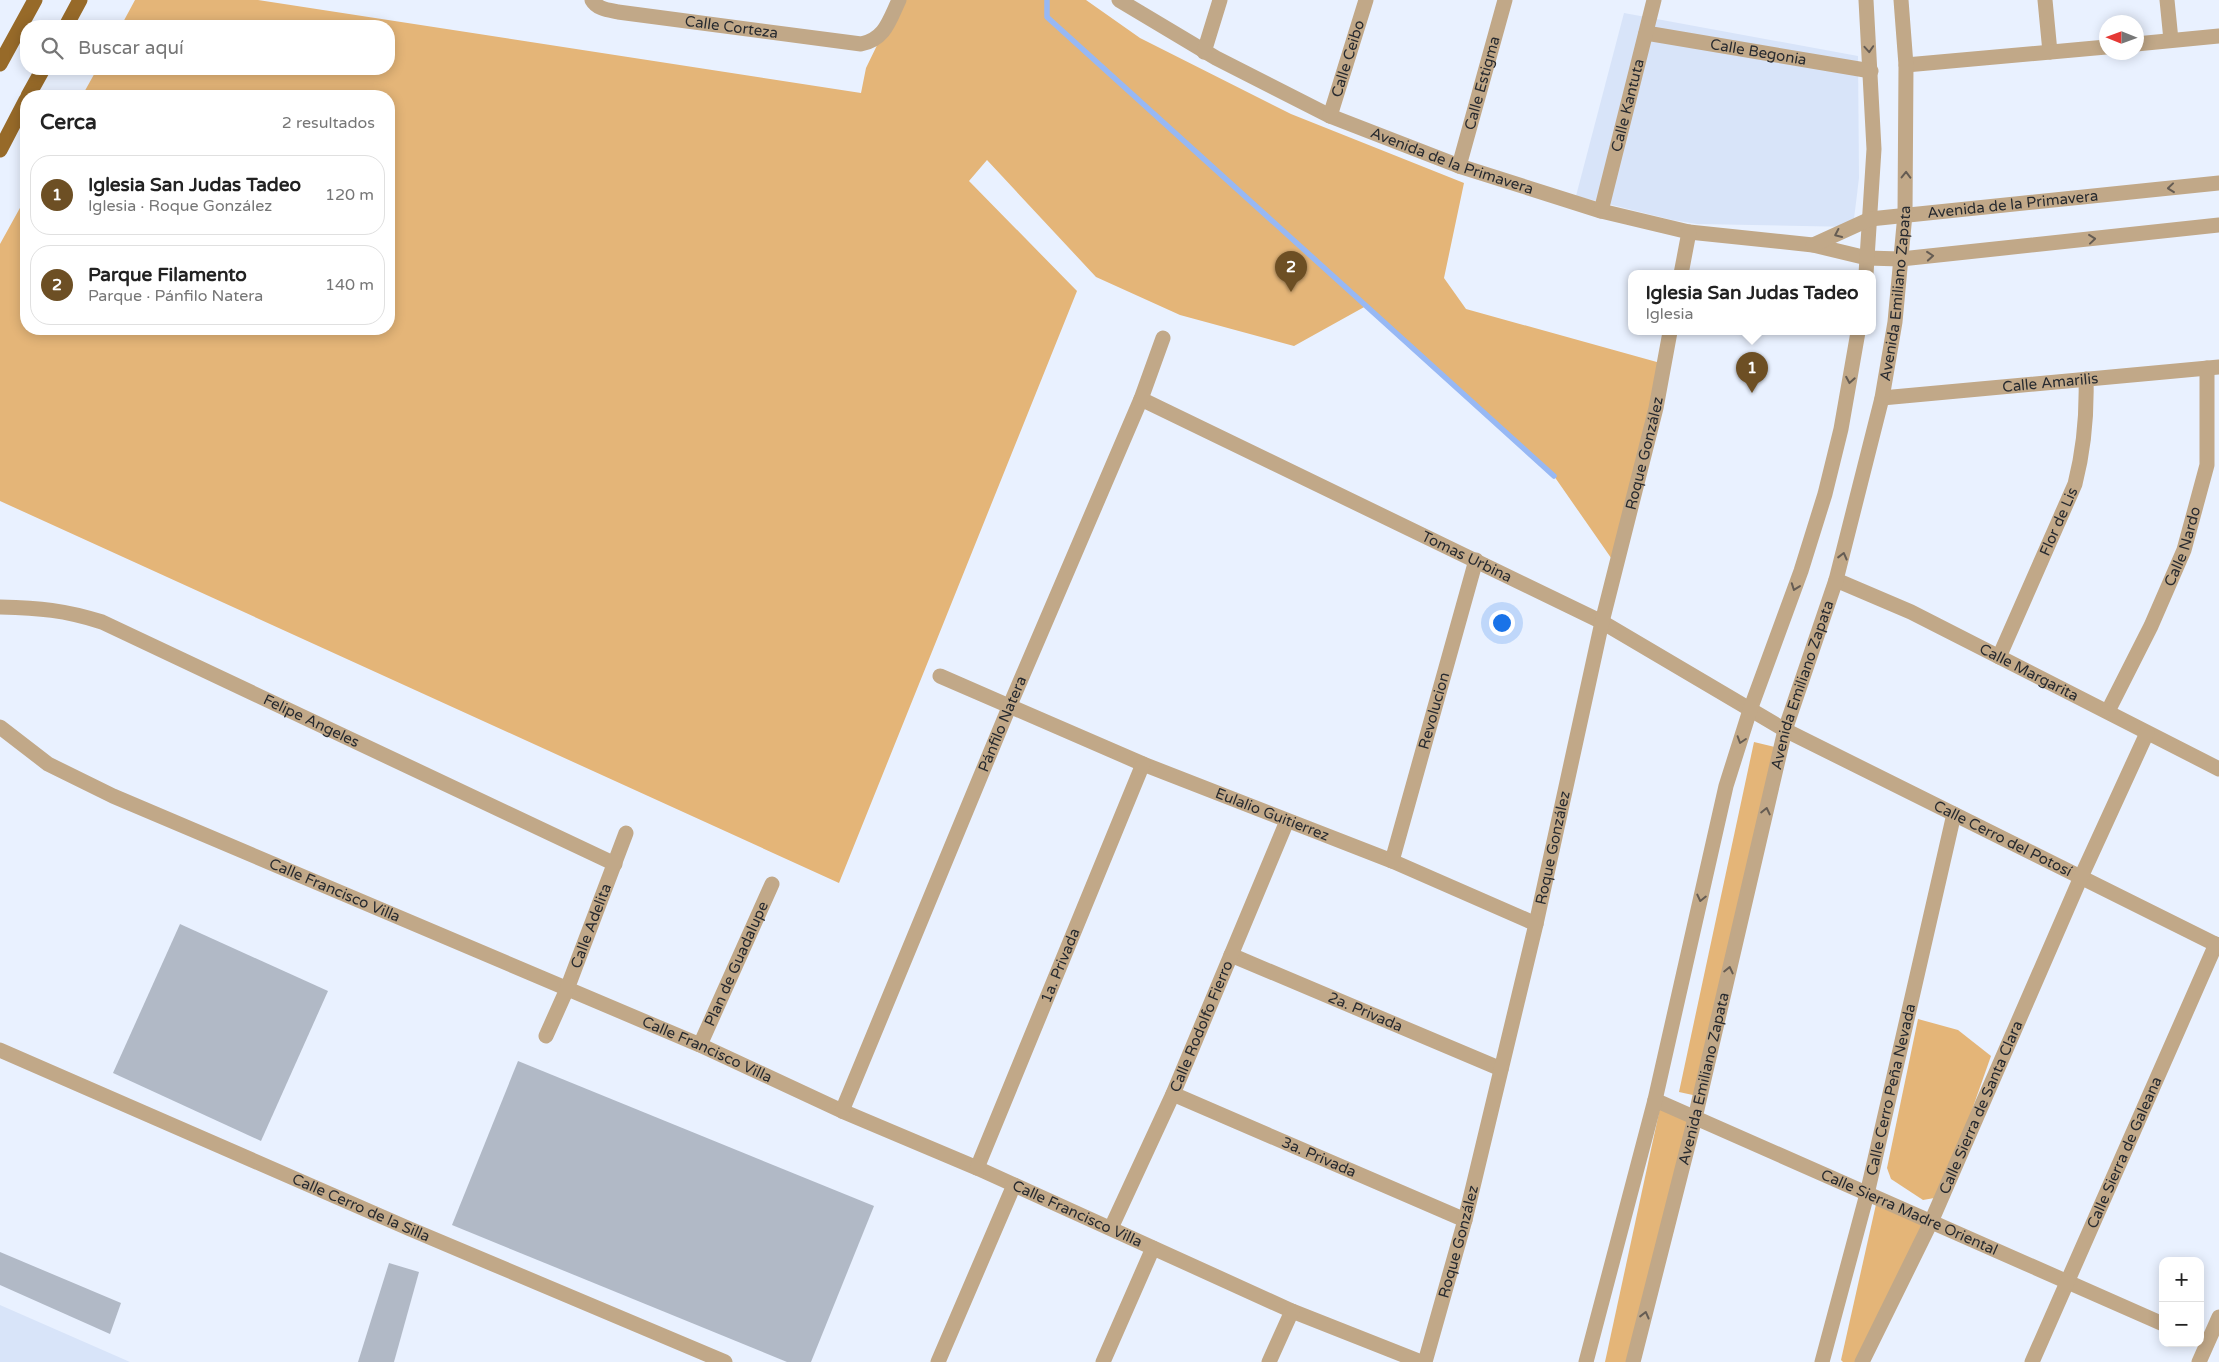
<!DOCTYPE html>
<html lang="es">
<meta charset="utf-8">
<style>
:root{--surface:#fff;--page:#f6f6f6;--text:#222;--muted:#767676;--line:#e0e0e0;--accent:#6d4f24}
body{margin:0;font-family:"Varela Round",sans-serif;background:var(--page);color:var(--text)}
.controls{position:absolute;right:15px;bottom:15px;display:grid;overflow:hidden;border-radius:10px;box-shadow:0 2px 12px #0003}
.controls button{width:45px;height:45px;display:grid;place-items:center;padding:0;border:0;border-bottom:1px solid var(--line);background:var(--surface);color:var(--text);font:25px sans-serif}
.compass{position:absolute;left:2099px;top:15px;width:45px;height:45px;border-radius:50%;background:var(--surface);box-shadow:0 2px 12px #0003;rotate:271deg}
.you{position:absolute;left:1501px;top:622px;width:18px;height:18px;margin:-12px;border:4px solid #fff;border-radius:50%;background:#1a73e8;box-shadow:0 0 0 8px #1a73e833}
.badge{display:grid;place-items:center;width:32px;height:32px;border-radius:50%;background:var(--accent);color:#fff;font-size:16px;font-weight:700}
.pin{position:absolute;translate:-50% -41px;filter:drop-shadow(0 1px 2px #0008)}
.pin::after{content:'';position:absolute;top:26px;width:18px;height:15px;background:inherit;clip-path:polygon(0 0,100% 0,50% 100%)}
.popup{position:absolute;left:1628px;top:270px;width:248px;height:65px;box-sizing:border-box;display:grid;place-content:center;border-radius:10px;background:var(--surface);filter:drop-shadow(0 1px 4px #0005);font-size:16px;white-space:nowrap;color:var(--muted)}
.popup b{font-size:19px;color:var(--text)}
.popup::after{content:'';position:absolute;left:50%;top:100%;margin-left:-10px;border:10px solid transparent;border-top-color:var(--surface)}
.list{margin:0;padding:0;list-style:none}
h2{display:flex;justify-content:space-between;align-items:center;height:65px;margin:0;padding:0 20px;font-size:21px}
h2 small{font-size:16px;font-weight:400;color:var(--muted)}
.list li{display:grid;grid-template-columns:32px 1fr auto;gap:15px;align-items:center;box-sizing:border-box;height:80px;margin:0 10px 10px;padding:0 10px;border:1px solid var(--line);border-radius:20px}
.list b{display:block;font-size:19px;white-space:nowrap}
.list p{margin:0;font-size:16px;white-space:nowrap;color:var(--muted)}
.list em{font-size:16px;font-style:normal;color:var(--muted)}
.icon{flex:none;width:28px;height:28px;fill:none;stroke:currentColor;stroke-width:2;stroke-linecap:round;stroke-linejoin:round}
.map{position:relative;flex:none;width:2219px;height:1362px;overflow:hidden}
.search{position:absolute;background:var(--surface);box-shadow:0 2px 12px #0003;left:20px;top:20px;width:375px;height:55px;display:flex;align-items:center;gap:12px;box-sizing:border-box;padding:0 18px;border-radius:20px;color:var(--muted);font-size:19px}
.panel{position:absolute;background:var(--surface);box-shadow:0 2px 12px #0003;left:20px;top:90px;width:375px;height:245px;border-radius:20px}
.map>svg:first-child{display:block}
</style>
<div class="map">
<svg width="2219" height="1362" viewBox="0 0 2219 1362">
<rect width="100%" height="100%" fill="#e9f1ff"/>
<g fill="#d8e4f9">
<path d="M1624,13L1858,56L1859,178L1853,227L1697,224L1672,220L1576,196Z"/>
<path d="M0,1305L130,1362H0Z"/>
</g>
<g fill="#e4b578">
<path d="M135,0H258L861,93L866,68L899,0H1086L1140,38L1291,114L1464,183L1444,278L1466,309L1664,364L1616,565L1554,476L1366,306L1294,346L1180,315L1096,277L987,160L969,181L1077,291L839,883L0,501V244L26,197V329H389V96H82L97,69H389V26H121Z"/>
<path d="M1754,742L1787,750L1702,1097L1679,1092Z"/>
<path d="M1918,1019L1958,1030L1991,1056L1943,1192L1940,1197L1923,1200L1891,1179L1887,1168Z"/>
<path d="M1660,1108L1696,1122L1639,1362H1605Z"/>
<path d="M1877,1200L1924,1224L1862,1362H1843L1841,1360Z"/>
</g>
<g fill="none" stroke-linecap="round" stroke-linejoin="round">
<path stroke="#97b8f4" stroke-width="5.5" d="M1047,0V17L1554,476"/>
</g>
<g fill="#b1b9c6">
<path d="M180,924L328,991L261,1141L113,1073Z"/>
<path d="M518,1061L874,1206L811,1362H787L452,1225Z"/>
<path d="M0,1252L121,1303L110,1334L0,1285Z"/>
<path d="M389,1263L419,1272L394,1362H358Z"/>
</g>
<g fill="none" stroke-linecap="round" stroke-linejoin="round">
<g stroke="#c1a888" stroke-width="15">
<path id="s1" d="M592,0C597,9 609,10 618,12L861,44C885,39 889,21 899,0"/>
<path id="s2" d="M1119,0L1216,58L1330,116L1459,166L1601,211L1689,232L1813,245L1867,258L1901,259L2219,225"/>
<path d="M1866,0L1874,149L1866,274"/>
<path d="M2045,0L2050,52"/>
<path d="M2167,0L2171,40"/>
<path id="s3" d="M1646,33L1871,71"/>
<path d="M2136,44L2219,36"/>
<path d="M1204,52L1220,0"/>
<path d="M1906,65L2106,47"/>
<path id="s4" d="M1330,116L1366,0"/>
<path id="s5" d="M1459,166L1505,0"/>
<path id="s6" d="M1601,211L1654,0"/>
<path id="s7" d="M1813,245L1870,219L2219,183"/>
<path d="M1681,274L1689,232"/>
<path id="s8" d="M1882,398L2219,367"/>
<path id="s9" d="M1141,399L1602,622L1785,730L2219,946"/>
<path id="s10" d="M1836,580L1911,612L2219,769"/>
<path id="s11" d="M0,607C40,608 64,610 102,622L615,864"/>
<path id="s12" d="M1999,657L2075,484C2084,449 2087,415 2086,379"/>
<path id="s13" d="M940,676L1143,764L1392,861L1536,924"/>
<path id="s14" d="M2108,711L2151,626L2184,550L2207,465V368"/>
<path id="s15" d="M0,727L48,764L113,796L700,1045L842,1111L977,1168L1292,1311L1421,1362"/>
<path id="s16" d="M1392,861L1476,560"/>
<path id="s17" d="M1231,955L1501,1069"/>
<path id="s18" d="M546,1036L567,989L626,833"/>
<path id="s19" d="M700,1045L772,884"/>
<path id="s20" d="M0,1050L410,1229L725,1362"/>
<path id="s21" d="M1173,1094L1465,1220"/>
<path id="s22" d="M1655,1100L2163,1324"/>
<path id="s23" d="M842,1111L1010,705L1141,399L1163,338"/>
<path id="s24" d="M977,1168L1143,764"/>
<path id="s25" d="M1111,1228L1173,1094L1287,821"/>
<path d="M938,1362L1014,1185"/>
<path d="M1103,1362L1153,1248"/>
<path d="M1269,1362L1292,1311"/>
<path id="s26" d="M1425,1362L1465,1220L1536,924L1602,622L1656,408L1670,332"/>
<path d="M1586,1362L1655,1100L1726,786L1750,710L1801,571L1825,494L1841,429L1858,332"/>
<path id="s27" d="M1633,1362L1695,1118L1785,730L1836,580L1882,398L1895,322L1905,214L1906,65L1901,0"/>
<path id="s28" d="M1822,1362L1867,1194L1954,814"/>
<path id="s29" d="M1862,1362L1931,1222L2081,877L2147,733"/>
<path id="s30" d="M2032,1362L2216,944"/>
<path d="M2199,1362L2219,1317"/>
</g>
<g stroke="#976a29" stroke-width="15">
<path d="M66,26L80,0"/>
<path d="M0,64L35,0"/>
<path d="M28,96L43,69"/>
<path d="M0,150L26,100"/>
</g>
</g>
<defs><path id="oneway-chevron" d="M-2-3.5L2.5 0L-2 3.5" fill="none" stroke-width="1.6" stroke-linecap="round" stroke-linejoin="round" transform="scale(1.25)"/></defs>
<g stroke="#655c53">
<use href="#oneway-chevron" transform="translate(1869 49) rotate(86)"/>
<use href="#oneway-chevron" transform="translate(1906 175) rotate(-89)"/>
<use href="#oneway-chevron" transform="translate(2171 188) rotate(174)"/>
<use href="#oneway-chevron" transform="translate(1838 234) rotate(155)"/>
<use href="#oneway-chevron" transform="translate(2092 239) rotate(-6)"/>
<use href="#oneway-chevron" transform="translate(1930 256) rotate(-5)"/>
<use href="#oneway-chevron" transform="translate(1850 380) rotate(100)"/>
<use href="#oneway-chevron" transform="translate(1843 556) rotate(-76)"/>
<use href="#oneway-chevron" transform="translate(1795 587) rotate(110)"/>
<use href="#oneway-chevron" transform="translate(1741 740) rotate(108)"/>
<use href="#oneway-chevron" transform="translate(1766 811) rotate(-77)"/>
<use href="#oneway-chevron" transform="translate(1701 898) rotate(103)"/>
<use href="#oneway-chevron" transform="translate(1729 970) rotate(-77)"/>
<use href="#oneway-chevron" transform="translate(1645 1315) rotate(-76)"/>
</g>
<g text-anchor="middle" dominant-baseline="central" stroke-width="4" stroke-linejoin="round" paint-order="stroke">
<g font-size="15" fill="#272a2f" stroke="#fdfdfd">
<text stroke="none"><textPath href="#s1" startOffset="144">Calle Corteza</textPath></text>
<text stroke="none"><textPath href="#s3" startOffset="114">Calle Begonia</textPath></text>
<text stroke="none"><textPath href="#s4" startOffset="60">Calle Ceibo</textPath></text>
<text stroke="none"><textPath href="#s5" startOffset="86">Calle Estigma</textPath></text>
<text stroke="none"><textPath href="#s6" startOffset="109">Calle Kantuta</textPath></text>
<text stroke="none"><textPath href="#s2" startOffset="371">Avenida de la Primavera</textPath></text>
<text stroke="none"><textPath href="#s7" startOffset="206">Avenida de la Primavera</textPath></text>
<text stroke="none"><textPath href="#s27" startOffset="1102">Avenida Emiliano Zapata</textPath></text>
<text stroke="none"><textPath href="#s8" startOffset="169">Calle Amarilis</textPath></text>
<text stroke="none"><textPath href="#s26" startOffset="935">Roque González</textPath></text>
<text stroke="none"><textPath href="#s12" startOffset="148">Flor de Lis</textPath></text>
<text stroke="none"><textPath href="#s14" startOffset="181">Calle Nardo</textPath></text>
<text stroke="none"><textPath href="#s9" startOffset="362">Tomas Urbina</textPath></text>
<text stroke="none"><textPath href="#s10" startOffset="214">Calle Margarita</textPath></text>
<text stroke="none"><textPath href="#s27" startOffset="698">Avenida Emiliano Zapata</textPath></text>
<text stroke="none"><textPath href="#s16" startOffset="156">Revolucion</textPath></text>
<text stroke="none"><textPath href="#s11" startOffset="335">Felipe Angeles</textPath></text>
<text stroke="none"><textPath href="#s23" startOffset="419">Pánfilo Natera</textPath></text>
<text stroke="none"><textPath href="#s13" startOffset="360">Eulalio Guitierrez</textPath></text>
<text stroke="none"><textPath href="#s9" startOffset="968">Calle Cerro del Potosí</textPath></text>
<text stroke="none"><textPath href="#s26" startOffset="530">Roque González</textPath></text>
<text stroke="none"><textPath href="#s15" startOffset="374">Calle Francisco Villa</textPath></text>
<text stroke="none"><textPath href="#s18" startOffset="119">Calle Adelita</textPath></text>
<text stroke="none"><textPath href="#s19" startOffset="89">Plan de Guadalupe</textPath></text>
<text stroke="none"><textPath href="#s24" startOffset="219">1a. Privada</textPath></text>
<text stroke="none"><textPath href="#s17" startOffset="146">2a. Privada</textPath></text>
<text stroke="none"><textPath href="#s25" startOffset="221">Calle Rodolfo Fierro</textPath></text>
<text stroke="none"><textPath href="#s15" startOffset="779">Calle Francisco Villa</textPath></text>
<text stroke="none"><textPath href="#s27" startOffset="292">Avenida Emiliano Zapata</textPath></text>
<text stroke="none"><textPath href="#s28" startOffset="281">Calle Cerro Peña Nevada</textPath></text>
<text stroke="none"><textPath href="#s29" startOffset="281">Calle Sierra de Santa Clara</textPath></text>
<text stroke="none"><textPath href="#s30" startOffset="229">Calle Sierra de Galeana</textPath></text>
<text stroke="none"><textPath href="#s21" startOffset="159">3a. Privada</textPath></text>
<text stroke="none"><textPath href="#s20" startOffset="394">Calle Cerro de la Silla</textPath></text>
<text stroke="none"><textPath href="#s22" startOffset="278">Calle Sierra Madre Oriental</textPath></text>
<text stroke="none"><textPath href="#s15" startOffset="1184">Calle Francisco Villa</textPath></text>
<text stroke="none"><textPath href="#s26" startOffset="125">Roque González</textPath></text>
</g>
</g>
</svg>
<div class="controls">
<button>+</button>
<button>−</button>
</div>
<svg class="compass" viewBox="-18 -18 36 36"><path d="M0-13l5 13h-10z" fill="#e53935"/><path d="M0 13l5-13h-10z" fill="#767676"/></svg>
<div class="you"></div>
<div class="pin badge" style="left:1752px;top:393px">1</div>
<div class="popup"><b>Iglesia San Judas Tadeo</b>Iglesia</div>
<div class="pin badge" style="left:1291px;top:292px">2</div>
<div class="search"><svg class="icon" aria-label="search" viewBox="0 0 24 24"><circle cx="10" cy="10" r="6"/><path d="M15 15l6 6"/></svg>Buscar aquí</div>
<section class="panel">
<h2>Cerca<small>2 resultados</small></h2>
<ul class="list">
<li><span class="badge">1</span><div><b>Iglesia San Judas Tadeo</b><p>Iglesia · Roque González</p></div><em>120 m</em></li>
<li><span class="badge">2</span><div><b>Parque Filamento</b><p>Parque · Pánfilo Natera</p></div><em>140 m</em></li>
</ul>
</section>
</div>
